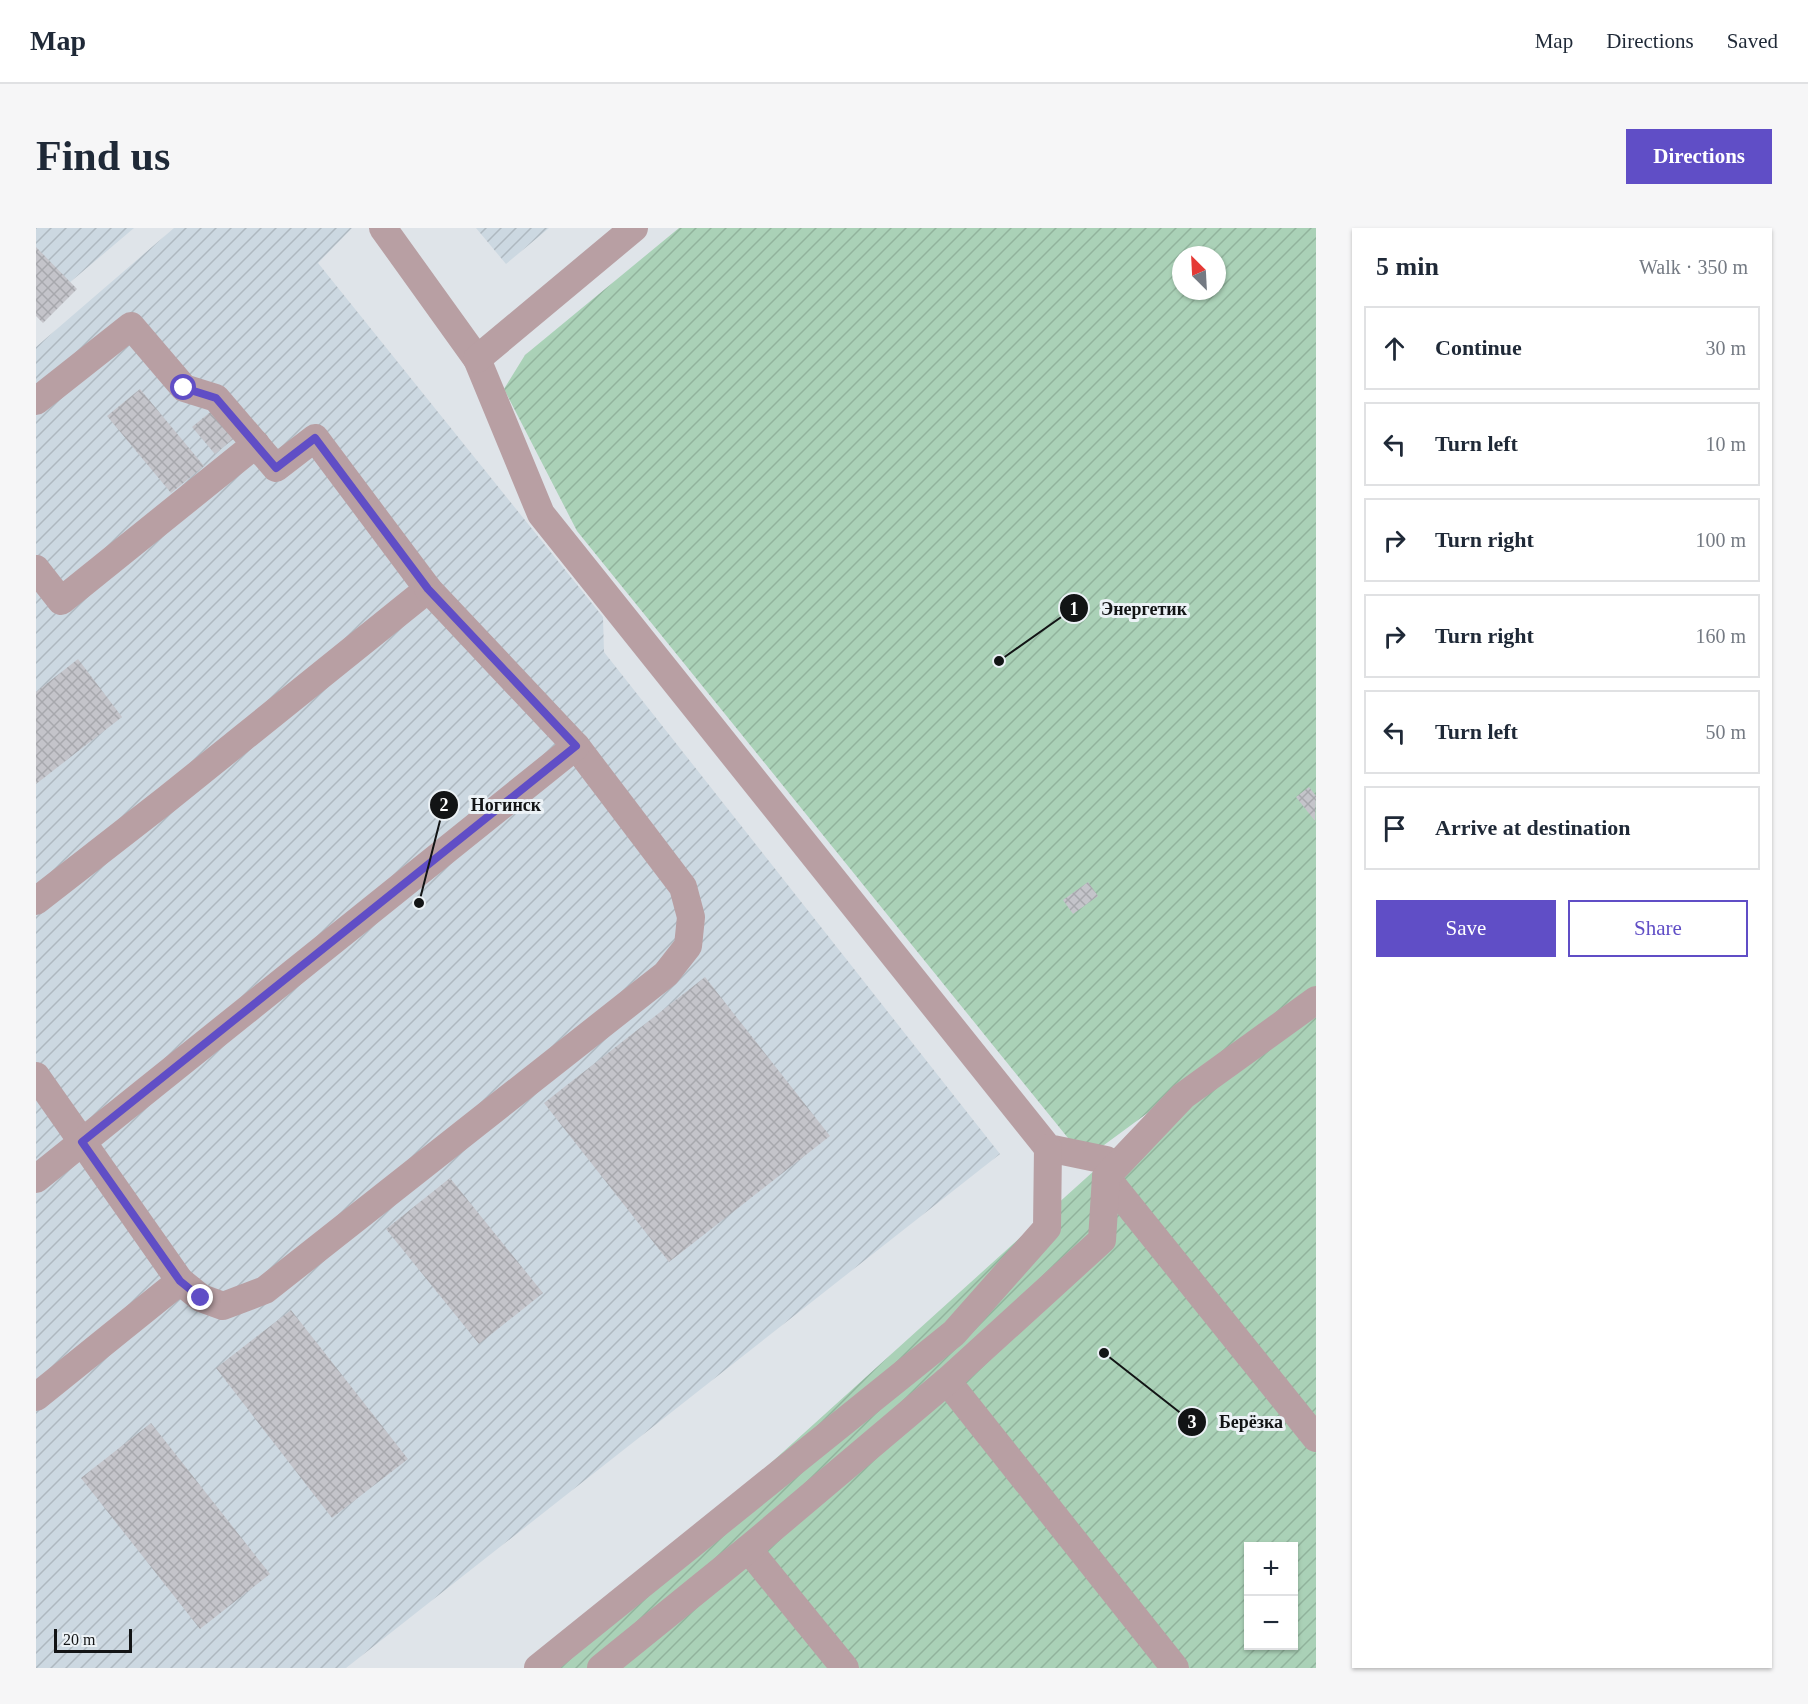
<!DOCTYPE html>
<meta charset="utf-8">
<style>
:root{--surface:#fff;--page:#f6f6f7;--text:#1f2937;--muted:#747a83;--line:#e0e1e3;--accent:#604ec6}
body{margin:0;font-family:Georgia,serif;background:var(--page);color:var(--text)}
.controls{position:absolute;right:18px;bottom:18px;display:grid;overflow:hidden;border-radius:0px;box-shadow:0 2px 4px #0004}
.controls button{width:54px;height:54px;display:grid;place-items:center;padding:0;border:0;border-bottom:2px solid var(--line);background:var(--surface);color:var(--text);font:30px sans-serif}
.compass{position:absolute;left:1136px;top:18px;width:54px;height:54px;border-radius:50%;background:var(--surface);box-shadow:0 2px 4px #0004;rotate:336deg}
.scale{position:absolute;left:18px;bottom:15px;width:78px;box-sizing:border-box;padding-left:6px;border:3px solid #121415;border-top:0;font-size:16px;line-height:21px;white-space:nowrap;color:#121415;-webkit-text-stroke:4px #ecf2f6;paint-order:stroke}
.stop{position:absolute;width:18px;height:18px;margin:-14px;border:4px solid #604ec6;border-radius:50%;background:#fff}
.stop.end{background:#604ec6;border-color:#fff;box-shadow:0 2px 6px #0008}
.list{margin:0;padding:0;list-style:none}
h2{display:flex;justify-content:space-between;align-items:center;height:78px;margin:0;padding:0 24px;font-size:26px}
h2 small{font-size:20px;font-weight:400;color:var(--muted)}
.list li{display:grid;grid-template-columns:39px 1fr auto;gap:18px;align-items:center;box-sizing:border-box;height:84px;margin:0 12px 12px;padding:0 12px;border:2px solid var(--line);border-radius:0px}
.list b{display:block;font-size:22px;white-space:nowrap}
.list em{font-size:20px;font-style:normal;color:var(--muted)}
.actions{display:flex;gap:12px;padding:18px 24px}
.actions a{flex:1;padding:14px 0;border:2px solid var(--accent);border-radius:0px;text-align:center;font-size:21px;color:var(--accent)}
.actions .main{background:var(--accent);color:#fff}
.icon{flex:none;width:33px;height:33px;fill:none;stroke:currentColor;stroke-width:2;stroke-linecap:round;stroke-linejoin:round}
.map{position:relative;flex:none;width:1280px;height:1440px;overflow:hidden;border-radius:0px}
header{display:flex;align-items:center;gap:36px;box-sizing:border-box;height:84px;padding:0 30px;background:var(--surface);border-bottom:2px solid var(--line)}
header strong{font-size:28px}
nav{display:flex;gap:33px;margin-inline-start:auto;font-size:21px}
.intro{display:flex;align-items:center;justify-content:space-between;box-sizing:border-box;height:144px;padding:0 36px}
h1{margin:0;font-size:42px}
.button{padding:15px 27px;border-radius:0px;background:var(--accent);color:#fff;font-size:21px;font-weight:700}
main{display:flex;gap:36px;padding:0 36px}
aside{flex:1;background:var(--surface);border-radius:0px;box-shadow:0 2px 4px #0004}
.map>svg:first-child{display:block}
</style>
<header>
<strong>Map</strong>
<nav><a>Map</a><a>Directions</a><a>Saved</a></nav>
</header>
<div class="intro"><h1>Find us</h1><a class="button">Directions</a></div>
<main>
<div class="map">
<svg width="1280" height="1440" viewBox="0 0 1280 1440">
<defs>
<pattern id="industrial-furrows" width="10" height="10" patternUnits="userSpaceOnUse" patternTransform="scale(1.5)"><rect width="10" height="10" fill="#ccd8e1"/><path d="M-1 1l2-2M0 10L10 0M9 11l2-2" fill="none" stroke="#aeb8c0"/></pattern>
<pattern id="garden-furrows" width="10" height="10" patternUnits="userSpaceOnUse" patternTransform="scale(1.5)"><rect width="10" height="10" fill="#aad1b7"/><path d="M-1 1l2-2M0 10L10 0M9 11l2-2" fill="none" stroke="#91b39c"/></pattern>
<pattern id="building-cross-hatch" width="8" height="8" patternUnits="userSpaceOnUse" patternTransform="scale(1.5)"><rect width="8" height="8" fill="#c4c4ca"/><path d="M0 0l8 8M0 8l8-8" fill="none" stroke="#a7a8ad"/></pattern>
</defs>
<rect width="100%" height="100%" fill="#dfe4e9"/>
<g fill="url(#industrial-furrows)">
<path d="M0,0H98L0,83Z"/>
<path d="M138,0H316L282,35L567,389L568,424L964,926L310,1440H0V119Z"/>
<path d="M440,0H513L470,36Z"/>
</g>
<g fill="url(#garden-furrows)" fill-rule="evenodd">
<path d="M643,0H1280V761L1049,931L541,303L468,161L489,127ZM1145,27H1181V63H1145Z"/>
<path d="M1280,773V1440H508L1070,932ZM1212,1318H1258V1418H1212Z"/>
</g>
<g fill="url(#building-cross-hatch)">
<path d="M0,19L41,61L7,95L0,88Z"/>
<path d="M104,161L168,238L135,265L71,188Z"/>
<path d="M178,181L201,208L179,226L156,199Z"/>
<path d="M42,431L86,489L0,556V464Z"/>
<path d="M1273,559L1280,568L1279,593L1260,569Z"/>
<path d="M1052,654L1062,668L1037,686L1027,672Z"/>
<path d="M669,749L794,908L633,1034L508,875Z"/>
<path d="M414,950L507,1065L443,1116L350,1001Z"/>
<path d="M255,1082L372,1231L296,1290L180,1140Z"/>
<path d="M115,1195L234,1346L164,1401L45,1250Z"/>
</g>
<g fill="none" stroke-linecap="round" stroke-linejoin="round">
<g stroke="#b89fa3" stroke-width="28">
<path d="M347,0L441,131L505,286L1012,920L1070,932"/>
<path d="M441,131L598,0"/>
<path d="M0,173L95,98L148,160L180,170L240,240L279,210L392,361L131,571L0,673"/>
<path d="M0,341L25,373L220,216"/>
<path d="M0,848L144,1053L165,1070L187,1078L229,1062L630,746L652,718L655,689L647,659L540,518L392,361"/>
<path d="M1070,949L1280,1210"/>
<path d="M0,951L540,518"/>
<path d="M911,1153L1139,1440"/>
<path d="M0,1169L144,1053"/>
<path d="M712,1321L809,1440"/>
<path d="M502,1440L918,1105L1011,1000L1012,920"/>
<path d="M565,1440L712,1321L911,1153L1066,1012L1070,949L1147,868L1280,772"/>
</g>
</g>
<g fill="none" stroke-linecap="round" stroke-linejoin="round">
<path stroke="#604ec6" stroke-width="8" d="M148,160L180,170L240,240L279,210L392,361L540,518L46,914L144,1053L165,1070"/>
</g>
<path fill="none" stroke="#121415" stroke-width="2" d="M963 433L1038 380M383 675L408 577M1068 1125L1156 1194"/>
<g fill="#121415" stroke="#ecf2f6" stroke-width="2">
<circle cx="963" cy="433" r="6"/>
<circle cx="383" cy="675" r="6"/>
<circle cx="1068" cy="1125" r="6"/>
<circle cx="1038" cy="380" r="15"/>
<circle cx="408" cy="577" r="15"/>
<circle cx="1156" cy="1194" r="15"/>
</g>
<g font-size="18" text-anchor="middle" font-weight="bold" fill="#fff">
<text x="1038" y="387">1</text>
<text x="408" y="583">2</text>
<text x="1156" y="1200">3</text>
</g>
<g font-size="18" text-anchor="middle" font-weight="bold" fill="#121415" stroke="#ecf2f6" stroke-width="6" stroke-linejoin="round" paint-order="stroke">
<text x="1108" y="387">Энергетик</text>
<text x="470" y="583">Ногинск</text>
<text x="1215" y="1200">Берёзка</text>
</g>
</svg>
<div class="controls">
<button>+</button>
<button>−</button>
</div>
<svg class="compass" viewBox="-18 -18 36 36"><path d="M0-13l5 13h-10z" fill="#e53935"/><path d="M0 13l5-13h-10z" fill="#747a83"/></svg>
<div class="scale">20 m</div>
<div class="stop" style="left:148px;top:160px"></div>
<div class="stop end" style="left:165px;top:1070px"></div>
</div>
<aside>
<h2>5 min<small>Walk · 350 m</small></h2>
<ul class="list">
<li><svg class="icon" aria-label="ahead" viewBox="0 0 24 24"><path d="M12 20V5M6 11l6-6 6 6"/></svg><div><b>Continue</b></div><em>30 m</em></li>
<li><svg class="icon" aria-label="left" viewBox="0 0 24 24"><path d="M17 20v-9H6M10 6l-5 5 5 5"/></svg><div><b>Turn left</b></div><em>10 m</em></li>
<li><svg class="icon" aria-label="right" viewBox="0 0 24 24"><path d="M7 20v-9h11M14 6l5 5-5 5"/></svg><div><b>Turn right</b></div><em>100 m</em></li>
<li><svg class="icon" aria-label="right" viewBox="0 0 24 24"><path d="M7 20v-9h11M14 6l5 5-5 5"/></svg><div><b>Turn right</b></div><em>160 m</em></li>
<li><svg class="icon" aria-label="left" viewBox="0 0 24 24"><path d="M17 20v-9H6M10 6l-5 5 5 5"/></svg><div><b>Turn left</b></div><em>50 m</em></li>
<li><svg class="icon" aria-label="arrive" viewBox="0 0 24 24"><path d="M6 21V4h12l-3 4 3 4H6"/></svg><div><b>Arrive at destination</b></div></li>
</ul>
<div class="actions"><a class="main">Save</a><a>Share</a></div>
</aside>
</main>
